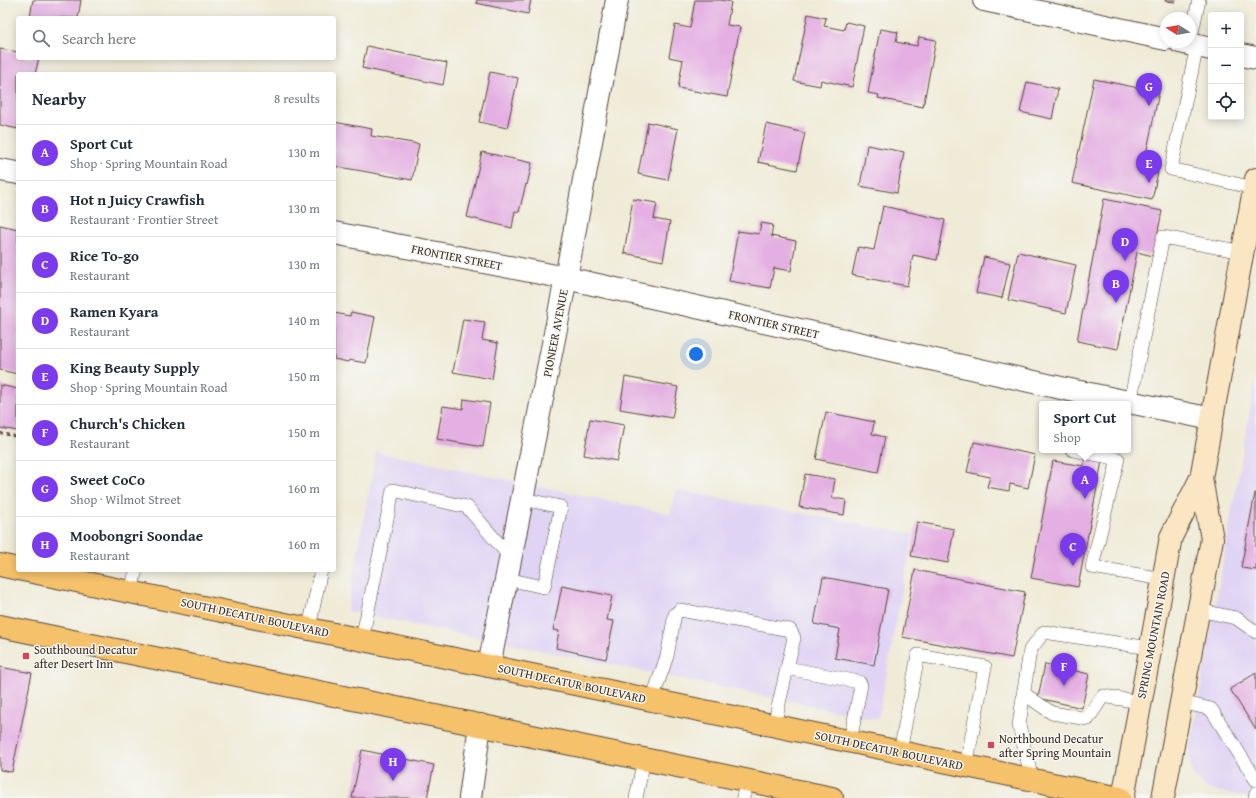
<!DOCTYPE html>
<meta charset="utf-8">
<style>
:root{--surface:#fff;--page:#f2f2f3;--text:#1f2937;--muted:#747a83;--line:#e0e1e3;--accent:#7c3aed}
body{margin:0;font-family:"Gentium Book Plus",serif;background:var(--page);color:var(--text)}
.controls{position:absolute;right:12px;top:12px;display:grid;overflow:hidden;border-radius:4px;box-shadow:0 2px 10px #0003}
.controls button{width:36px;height:36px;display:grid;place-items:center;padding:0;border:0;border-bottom:1px solid var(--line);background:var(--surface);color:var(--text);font:20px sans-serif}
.compass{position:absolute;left:1160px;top:12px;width:36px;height:36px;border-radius:50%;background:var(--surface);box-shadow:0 2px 10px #0003;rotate:281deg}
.you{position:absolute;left:696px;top:354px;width:14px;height:14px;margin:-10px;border:3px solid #fff;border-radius:50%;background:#1a73e8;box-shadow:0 0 0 6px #1a73e833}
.badge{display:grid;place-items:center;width:26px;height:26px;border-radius:50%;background:var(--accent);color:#fff;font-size:13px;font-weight:700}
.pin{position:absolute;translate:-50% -33px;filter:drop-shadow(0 1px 2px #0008)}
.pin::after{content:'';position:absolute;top:21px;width:14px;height:12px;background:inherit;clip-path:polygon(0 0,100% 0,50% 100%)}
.popup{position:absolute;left:1039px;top:401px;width:92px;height:52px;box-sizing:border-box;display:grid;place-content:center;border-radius:4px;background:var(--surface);filter:drop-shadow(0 1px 3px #0005);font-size:13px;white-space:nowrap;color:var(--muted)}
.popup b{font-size:15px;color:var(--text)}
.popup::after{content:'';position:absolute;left:50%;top:100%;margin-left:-8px;border:8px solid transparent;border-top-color:var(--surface)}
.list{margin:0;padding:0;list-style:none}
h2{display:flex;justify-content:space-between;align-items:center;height:52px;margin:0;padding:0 16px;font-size:17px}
h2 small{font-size:13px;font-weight:400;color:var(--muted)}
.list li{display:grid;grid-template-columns:26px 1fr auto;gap:12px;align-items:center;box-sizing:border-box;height:56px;padding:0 16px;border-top:1px solid var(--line)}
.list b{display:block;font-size:15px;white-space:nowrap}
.list p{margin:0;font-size:13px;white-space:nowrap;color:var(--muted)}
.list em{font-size:13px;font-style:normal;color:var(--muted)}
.icon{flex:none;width:22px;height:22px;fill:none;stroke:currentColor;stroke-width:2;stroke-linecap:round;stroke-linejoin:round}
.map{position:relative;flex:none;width:1256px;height:798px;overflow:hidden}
.search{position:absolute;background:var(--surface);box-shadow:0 2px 10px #0003;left:16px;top:16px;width:320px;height:44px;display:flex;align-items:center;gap:10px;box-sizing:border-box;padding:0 14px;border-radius:4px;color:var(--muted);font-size:15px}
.panel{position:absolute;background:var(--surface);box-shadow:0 2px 10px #0003;left:16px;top:72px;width:320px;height:500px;border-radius:4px}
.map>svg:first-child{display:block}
</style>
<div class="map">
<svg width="1256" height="798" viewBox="0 0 1256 798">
<rect width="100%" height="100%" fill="#f6f6f2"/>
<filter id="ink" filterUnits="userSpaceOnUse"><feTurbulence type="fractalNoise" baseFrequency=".025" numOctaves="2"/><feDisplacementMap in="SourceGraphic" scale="8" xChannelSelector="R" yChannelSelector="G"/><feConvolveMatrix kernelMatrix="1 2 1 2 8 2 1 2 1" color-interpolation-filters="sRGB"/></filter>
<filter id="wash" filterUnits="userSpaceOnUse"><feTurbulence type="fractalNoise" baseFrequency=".012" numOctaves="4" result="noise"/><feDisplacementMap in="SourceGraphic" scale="16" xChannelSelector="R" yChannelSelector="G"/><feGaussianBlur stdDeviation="0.9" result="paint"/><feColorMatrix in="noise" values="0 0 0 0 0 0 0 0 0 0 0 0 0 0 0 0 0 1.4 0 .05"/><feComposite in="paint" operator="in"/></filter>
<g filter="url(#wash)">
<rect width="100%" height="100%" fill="#efebd7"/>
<g fill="#e0d4f4">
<path d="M1256,376V798H1252L1208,789L1192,774L1189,754Z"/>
<path d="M376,452L671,514L676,490L913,534L878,719L347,611Z"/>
</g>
<g id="blocks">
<g fill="#e4afe2">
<path d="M33,0H81L78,18L30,17Z"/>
<path d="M477,0H531L528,14L476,3Z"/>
<path d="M695,0H720L731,2L727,25L740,27L727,97L678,88L683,60L669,57L675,25L690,28Z"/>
<path d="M1165,0H1176L1175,2L1165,1Z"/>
<path d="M808,14L826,18L824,26L844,30L846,22L864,26L852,87L821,80L820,86L794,81Z"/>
<path d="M880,29L898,32L896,42L917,46L919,37L936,40L923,107L878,98L879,95L868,93Z"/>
<path d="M367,46L447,63L443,85L362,68Z"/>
<path d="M0,49L18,52V58H39L35,74H18V129L0,125Z"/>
<path d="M490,72L518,78L507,128L479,122Z"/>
<path d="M1094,79L1159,92L1143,169L1158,172L1152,200L1072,183Z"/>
<path d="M1027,82L1058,89L1052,119L1020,112Z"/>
<path d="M334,122L372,129L371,136L419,144L412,180L334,166Z"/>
<path d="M648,122L678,129L668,180L638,174Z"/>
<path d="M766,124L805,133L797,170L758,162Z"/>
<path d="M867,145L904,152L897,193L860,186Z"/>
<path d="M482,152L532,163L527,185L526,184L519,212L515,211L512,228L467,217Z"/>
<path d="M633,199L657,203L654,219L670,222L663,261L624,253Z"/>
<path d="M1104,199L1162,211L1153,256L1137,252L1118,349L1077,341Z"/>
<path d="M883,206L945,220L937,260L913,255L907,286L852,275L858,247L874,250Z"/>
<path d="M761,223L773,225L771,236L796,241L791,271L774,268L770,288L729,281L738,231L759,234Z"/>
<path d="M0,225L18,229V374L0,370Z"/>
<path d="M1018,252L1076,265L1066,313L1008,300Z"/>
<path d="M984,257L1010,263L1002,298L976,293Z"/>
<path d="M351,312L375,317L366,363L349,360L348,362L334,359V313L350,316Z"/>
<path d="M463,319L485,322L482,340L498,343L492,379L453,372Z"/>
<path d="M625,377L678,387L672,418L620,409Z"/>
<path d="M0,385L18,389V431L0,428Z"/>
<path d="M464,399L490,403L483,447L437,439L443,406L463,409Z"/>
<path d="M826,412L874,422L872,434L885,437L878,472L816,459Z"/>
<path d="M590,419L624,425L617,461L584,455Z"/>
<path d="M974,442L1035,455L1028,488L1010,484L1009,491L987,487L990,477L967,472Z"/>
<path d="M1085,457L1102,461L1078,587L1031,578L1053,461L1084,466Z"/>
<path d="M805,474L835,479L832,498L846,500L844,515L799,507Z"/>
<path d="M1255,493H1256V570L1241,568Z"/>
<path d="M917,522L954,529L948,563L911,556Z"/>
<path d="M915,570L1025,592L1012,658L902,637Z"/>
<path d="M823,577L888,589L874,665L835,658L840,629L814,624Z"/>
<path d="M562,586L612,596L607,620L614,621L606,659L556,648L559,631L553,630Z"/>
<path d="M1045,664L1089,674L1082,708L1038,698Z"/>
<path d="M0,667L32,673L12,772L0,770Z"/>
<path d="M1256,673V730L1230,689Z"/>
<path d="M362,750L434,765L427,798H352Z"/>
</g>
</g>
</g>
<g filter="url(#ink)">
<use href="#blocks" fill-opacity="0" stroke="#56473a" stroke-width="1"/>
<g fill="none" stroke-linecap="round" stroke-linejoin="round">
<defs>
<g id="service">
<path d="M1190,42L1199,0"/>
<path d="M1197,46L1171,169L1254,188"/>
<path d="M1130,403L1163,237L1243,252"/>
<path d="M1073,450L1118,459L1092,567L1163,579"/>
<path d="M507,579L544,587L561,507L523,499"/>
<path d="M131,592L136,570"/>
<path d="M1198,610L1236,618L1256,632"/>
<path d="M309,628L321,570"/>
<path d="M362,639L393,490L467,507L511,558"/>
<path d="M787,668L859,682L861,685L850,741"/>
<path d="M1023,693L1052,713L1088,719L1103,696L1140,702"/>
<path d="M652,700L667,656L675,614L680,610L790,630L794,638L774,725"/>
<path d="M1181,702L1211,709L1256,780"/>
<path d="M900,752L918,655L985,667L966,766"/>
<path d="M1032,780L1019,725L1030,650L1044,632L1150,648"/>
<path d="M636,798L644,759"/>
<path d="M743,798L746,780"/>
<path d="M1255,798L1256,793"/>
</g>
<g id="minor">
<path d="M984,0L1166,39"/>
<path d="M1180,42L1211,49"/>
<path d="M1241,55L1256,58"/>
<path d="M0,170L18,173"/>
<path d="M334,233L566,278L1070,390L1212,419"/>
<path d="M489,666L566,278L617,0"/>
<path d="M470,798L480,725"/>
</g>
<g id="secondary">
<path d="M1123,798L1171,537L1201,478L1256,179"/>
<path d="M1163,798L1212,539L1201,478"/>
</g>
<g id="primary">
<path d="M0,565L18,569"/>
<path d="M23,570L489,666L1120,798"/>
<path d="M0,626L832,798"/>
</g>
</defs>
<use href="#service" stroke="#56473a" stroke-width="14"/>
<use href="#minor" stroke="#56473a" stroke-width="24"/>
<use href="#secondary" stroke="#56473a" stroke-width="24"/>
<use href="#primary" stroke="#56473a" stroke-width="24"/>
<path stroke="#56473a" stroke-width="2.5" stroke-dasharray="3 3" stroke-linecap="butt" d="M0,433L18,437"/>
<use href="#service" stroke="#fff" stroke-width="13"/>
<use href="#minor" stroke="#fff" stroke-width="22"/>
<use href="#secondary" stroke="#fbe6c4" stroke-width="22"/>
<use href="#primary" stroke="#f5c16b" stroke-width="22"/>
</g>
</g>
<g fill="#d1495b" stroke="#f6f6f2" stroke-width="1.5">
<rect x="22" y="652" width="8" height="8" rx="2"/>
<rect x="987" y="741" width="8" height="8" rx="2"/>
</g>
<g text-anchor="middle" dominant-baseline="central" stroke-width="3" stroke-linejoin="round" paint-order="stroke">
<g font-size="12" fill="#3b2a1e" stroke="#f6f6f2">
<text transform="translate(457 257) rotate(11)">FRONTIER STREET</text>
<text transform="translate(774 324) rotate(13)">FRONTIER STREET</text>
<text transform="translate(555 333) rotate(-79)">PIONEER AVENUE</text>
<text transform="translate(255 617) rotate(12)">SOUTH DECATUR BOULEVARD</text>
<text transform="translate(1153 635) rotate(-79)">SPRING MOUNTAIN ROAD</text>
<text transform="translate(572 683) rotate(12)">SOUTH DECATUR BOULEVARD</text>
<text transform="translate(889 750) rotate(12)">SOUTH DECATUR BOULEVARD</text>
</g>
<g font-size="12" fill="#3b2a1e" stroke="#f6f6f2" text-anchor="start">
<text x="34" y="649">Southbound Decatur<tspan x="34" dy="14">after Desert Inn</tspan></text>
<text x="999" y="738">Northbound Decatur<tspan x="999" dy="14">after Spring Mountain</tspan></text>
</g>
</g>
</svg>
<div class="controls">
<button>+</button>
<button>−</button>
<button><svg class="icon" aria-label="locate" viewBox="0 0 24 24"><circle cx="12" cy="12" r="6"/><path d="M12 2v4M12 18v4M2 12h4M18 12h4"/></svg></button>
</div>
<svg class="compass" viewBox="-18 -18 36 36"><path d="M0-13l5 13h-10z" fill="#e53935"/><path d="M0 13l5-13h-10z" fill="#747a83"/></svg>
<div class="you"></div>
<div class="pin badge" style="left:1085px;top:499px">A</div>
<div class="popup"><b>Sport Cut</b>Shop</div>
<div class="pin badge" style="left:1116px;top:303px">B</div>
<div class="pin badge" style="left:1073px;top:566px">C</div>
<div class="pin badge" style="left:1125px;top:261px">D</div>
<div class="pin badge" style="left:1149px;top:183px">E</div>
<div class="pin badge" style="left:1064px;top:686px">F</div>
<div class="pin badge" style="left:1149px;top:106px">G</div>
<div class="pin badge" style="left:393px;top:781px">H</div>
<div class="search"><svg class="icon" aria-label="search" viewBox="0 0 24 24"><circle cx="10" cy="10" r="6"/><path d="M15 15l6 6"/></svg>Search here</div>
<section class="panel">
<h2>Nearby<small>8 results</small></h2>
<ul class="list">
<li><span class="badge">A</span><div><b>Sport Cut</b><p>Shop · Spring Mountain Road</p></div><em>130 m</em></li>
<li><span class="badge">B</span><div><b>Hot n Juicy Crawfish</b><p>Restaurant · Frontier Street</p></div><em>130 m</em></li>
<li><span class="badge">C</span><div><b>Rice To-go</b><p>Restaurant</p></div><em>130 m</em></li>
<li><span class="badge">D</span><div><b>Ramen Kyara</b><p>Restaurant</p></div><em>140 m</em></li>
<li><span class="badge">E</span><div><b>King Beauty Supply</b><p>Shop · Spring Mountain Road</p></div><em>150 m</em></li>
<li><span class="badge">F</span><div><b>Church's Chicken</b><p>Restaurant</p></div><em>150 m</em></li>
<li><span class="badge">G</span><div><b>Sweet CoCo</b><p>Shop · Wilmot Street</p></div><em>160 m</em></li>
<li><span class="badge">H</span><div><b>Moobongri Soondae</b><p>Restaurant</p></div><em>160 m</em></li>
</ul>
</section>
</div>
